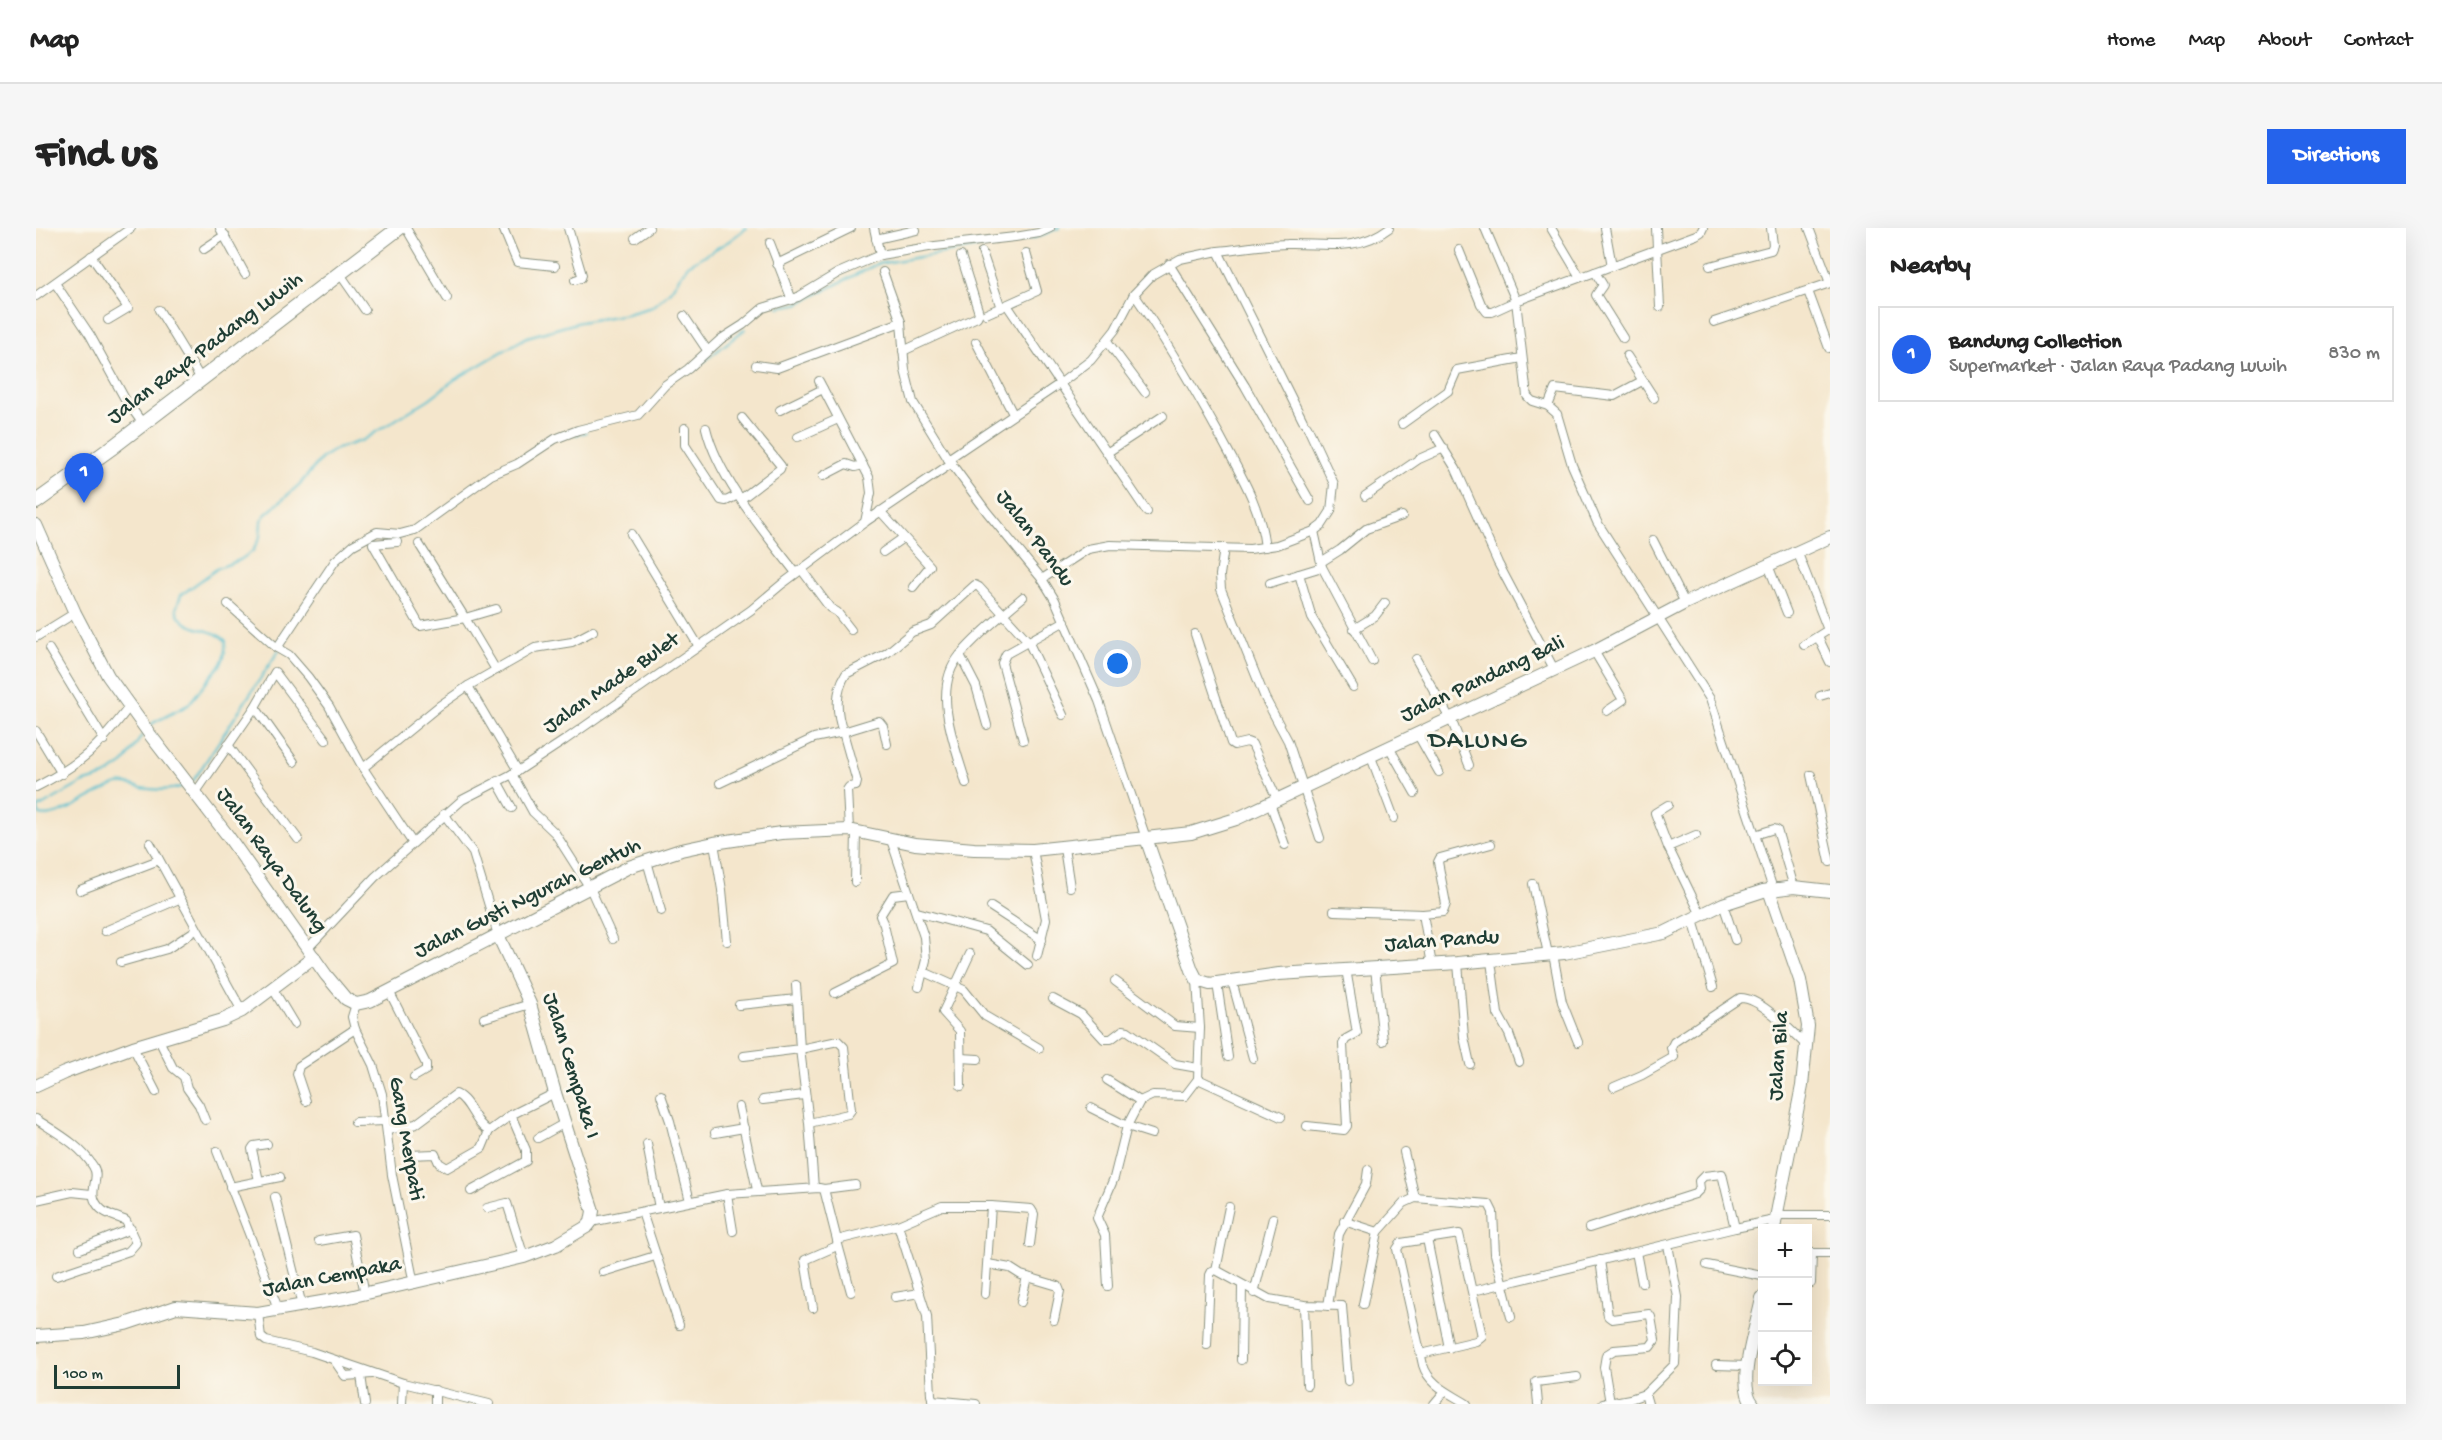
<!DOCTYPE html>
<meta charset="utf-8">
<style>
:root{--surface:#fff;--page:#f6f6f6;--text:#222;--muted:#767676;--line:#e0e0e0;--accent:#2563eb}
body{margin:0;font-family:"Gochi Hand",sans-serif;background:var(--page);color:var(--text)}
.controls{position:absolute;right:18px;bottom:18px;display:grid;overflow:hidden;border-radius:0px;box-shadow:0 6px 24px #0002}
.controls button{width:54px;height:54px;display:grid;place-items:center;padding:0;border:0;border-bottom:2px solid var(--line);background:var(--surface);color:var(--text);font:30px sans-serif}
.scale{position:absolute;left:18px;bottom:15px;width:126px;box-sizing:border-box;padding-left:6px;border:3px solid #1f3d34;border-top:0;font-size:16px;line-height:21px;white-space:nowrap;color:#1f3d34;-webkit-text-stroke:4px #fbf7ec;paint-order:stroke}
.you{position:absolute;left:1082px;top:436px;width:21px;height:21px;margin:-15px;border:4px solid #fff;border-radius:50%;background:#1a73e8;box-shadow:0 0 0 9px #1a73e833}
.badge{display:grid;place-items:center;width:39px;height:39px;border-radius:50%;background:var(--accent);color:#fff;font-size:20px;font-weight:700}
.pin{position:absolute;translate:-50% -50px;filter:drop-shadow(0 2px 3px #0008)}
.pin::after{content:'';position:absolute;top:32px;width:21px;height:18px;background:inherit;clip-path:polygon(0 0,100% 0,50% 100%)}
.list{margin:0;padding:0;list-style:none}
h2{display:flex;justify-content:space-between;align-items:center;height:78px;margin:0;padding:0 24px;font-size:26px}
h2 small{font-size:20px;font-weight:400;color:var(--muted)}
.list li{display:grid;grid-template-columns:39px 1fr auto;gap:18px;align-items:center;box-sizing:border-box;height:96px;margin:0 12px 12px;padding:0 12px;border:2px solid var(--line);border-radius:0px}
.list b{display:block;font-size:22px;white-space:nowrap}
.list p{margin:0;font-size:20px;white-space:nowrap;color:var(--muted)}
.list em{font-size:20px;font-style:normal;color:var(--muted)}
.icon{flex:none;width:33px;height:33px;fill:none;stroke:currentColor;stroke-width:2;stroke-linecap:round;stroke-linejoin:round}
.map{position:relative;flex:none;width:1794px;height:1176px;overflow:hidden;border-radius:0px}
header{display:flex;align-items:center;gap:36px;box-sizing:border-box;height:84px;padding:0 30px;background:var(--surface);border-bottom:2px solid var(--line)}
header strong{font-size:28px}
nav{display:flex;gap:33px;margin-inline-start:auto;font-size:21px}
.intro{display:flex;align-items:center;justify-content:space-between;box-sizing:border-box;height:144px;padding:0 36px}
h1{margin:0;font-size:42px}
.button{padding:15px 27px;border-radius:0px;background:var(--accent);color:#fff;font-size:21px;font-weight:700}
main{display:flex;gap:36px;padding:0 36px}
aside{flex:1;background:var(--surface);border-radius:0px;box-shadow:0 6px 24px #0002}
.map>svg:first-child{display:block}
</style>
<header>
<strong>Map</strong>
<nav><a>Home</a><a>Map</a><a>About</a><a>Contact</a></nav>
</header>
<div class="intro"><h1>Find us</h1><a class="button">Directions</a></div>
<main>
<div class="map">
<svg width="1794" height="1176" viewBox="0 0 1794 1176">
<rect width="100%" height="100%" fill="#fbf7ec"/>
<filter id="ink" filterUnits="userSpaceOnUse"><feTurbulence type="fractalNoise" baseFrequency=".0167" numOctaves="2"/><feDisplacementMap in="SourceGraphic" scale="12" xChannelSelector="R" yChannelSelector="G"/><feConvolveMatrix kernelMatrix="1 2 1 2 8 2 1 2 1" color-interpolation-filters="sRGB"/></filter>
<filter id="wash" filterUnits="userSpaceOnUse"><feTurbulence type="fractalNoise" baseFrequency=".008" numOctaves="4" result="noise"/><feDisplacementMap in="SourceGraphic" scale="24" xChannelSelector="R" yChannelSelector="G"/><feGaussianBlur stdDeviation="1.35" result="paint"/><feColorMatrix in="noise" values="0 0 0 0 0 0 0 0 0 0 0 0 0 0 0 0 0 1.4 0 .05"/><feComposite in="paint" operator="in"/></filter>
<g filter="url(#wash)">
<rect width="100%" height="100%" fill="#f4e6cc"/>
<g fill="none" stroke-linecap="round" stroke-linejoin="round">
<g stroke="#54bfd0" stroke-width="2">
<path d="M742,79L761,76L841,36L998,10L1023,0"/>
<path d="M657,142L709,101"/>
<path d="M540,207L551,204"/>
<path d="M344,308L359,310"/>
<path d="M113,500L117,495L152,477L185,436L188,429L190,413C175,397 148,406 140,381L145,367L182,340L204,332L217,323L224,309L225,293L229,287L264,256L286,230L298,222L327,212L393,171L418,152L491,109L544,94L591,86L616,79L634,63L652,37L693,13L710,0"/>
<path d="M157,553L243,422"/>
<path d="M1,580L4,587C23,593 63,561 82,556C89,554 98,558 105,560C118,562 135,563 147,558"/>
<path d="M2,580L46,555L69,548L88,535L107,506"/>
</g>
</g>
</g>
<g filter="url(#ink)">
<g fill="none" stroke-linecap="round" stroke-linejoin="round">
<defs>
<g id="street">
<path d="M184,0L209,46"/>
<path d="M370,0L411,70"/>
<path d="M467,0L481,34L519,38"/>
<path d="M532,0L546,47L545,50L539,52"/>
<path d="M838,0L844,27"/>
<path d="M1449,0L1480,73L1491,168L1496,173L1512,178L1521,186L1536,237L1561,294L1674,471L1737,661"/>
<path d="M1515,0L1544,49"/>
<path d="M1569,0L1576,38"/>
<path d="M1620,0L1624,79"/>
<path d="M1773,0L1794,55"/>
<path d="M599,10L613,0"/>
<path d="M840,11L880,2"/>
<path d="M734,15L756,72"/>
<path d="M168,21L189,7"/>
<path d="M1423,22L1445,76L1451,84H1456L1480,73L1660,7L1665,4L1667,0"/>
<path d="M1182,23C1205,21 1228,16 1251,16C1288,15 1320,25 1353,0"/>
<path d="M946,24L965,80"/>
<path d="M55,28L92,80L72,92"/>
<path d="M741,36L815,0"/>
<path d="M1133,36L1209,158L1274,273"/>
<path d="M1674,38L1735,22L1737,17L1735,0"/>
<path d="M847,44L865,94L869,142L877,174L912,231L951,284L1006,351L1019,372L1063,473L1110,610"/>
<path d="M1559,44L1567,57L1560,67L1587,110"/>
<path d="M304,46L329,82"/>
<path d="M19,55L54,107L89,171L107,196"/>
<path d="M1772,63L1793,120"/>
<path d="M1098,66C1130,112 1157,159 1184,208C1204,246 1224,276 1229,319"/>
<path d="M0,68L95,0"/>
<path d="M971,77L1111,284"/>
<path d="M123,82L165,151"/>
<path d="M950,86L1001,63L990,25"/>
<path d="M648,88L671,122"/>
<path d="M1678,94L1794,55"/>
<path d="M1071,113L1109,164"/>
<path d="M940,114L977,186"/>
<path d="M867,123L941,89L943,85L925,28"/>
<path d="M1591,128L1618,170"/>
<path d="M720,137L741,140L865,94"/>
<path d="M783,153L833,249L835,265L829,294"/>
<path d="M1512,178L1519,161L1578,168L1606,153"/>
<path d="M744,182L787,161"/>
<path d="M1366,196L1412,163L1421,142L1486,130"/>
<path d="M649,200V217L685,272L690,273L702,267"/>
<path d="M670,200C682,250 729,305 760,345"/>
<path d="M1399,207L1420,241L1462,335L1518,441"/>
<path d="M762,209L802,191"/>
<path d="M1072,224L1127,188"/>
<path d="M912,231L1025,155L1055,132L1079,102L1098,66L1116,47L1144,31L1182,23L1267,193"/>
<path d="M787,248L810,236L819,239L827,237"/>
<path d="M1329,268L1383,231L1408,220"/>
<path d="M705,271L744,241L745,238L706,190"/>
<path d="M844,283L894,338L877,359"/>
<path d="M1278,303L1286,339L1336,433"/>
<path d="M595,306L662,417"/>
<path d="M1617,312L1649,375"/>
<path d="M361,314L337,316L384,398L429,390L460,442"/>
<path d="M383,316L429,390L460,381"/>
<path d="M1188,320L1184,347L1185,361L1229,470L1252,513L1284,610"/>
<path d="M1761,323L1792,402L1768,417"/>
<path d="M847,324L867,310"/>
<path d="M1285,334L1304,322L1330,301L1366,288"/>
<path d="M1732,337L1751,385"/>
<path d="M1286,339L1263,346L1276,390L1317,459"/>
<path d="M765,341L794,380L801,384L815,402"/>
<path d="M1006,351L1052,321L1074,317L1214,321L1241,317L1278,303L1286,297L1295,283L1298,256L1271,198"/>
<path d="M1234,355L1263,346"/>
<path d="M192,376L241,420L253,427L272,449L293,478L327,540L376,614"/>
<path d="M1318,401L1339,388L1349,375"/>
<path d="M1159,406L1195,515L1198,517L1211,514L1216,516L1241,571"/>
<path d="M0,409L39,385"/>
<path d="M1782,409L1794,434"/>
<path d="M241,420L299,333L317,317L341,304L364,306L379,302L455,247L481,236L519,211L542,202L602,187L629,157L652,141L685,111L707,97L727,80L762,69L802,45L844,27L899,18L979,9L1003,5L1014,0"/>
<path d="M13,421L68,512"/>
<path d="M1558,423L1587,472L1571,483"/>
<path d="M924,427L940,458L951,497"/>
<path d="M1380,431L1417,496L1433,537"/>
<path d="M432,458L482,543"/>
<path d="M1784,468L1794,465"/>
<path d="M219,479L258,534"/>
<path d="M0,503L26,546"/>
<path d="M1382,507L1403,544"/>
<path d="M987,512L966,435L970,426L1029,393"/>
<path d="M851,516L847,498L843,493L807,504C800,485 799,463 810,446L851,425L876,404L895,397L939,357L943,359L992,413L1027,487"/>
<path d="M192,517L262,611"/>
<path d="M1353,519L1379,565"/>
<path d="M1335,529L1358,590"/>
<path d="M327,540L403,478L432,458L499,420L536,414L557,403"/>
<path d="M476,546L497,584L519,605L554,660L577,711"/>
<path d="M1775,547L1794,634"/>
<path d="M461,553L476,580"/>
<path d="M684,555L778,510L807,504L821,554L820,558L813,559L811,562L813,602"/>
<path d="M930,555C919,517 894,460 925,426C943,405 966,387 987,369"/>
<path d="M0,559C46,535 62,520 93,479"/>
<path d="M160,564L219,479L239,444L290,512"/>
<path d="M1234,575L1249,617"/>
<path d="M1632,577L1619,585L1632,619L1665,687"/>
<path d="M408,586L437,625L462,707"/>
<path d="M1722,606L1738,601L1741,602L1758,659"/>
<path d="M855,612L888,709L890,732L883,759"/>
<path d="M114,615L206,783"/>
<path d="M678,615L686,662L691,713"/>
<path d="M1632,619L1660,607"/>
<path d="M1028,620L1034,659"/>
<path d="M997,622L1010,691L1001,728"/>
<path d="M611,633L625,683"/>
<path d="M819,654L820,603"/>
<path d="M1497,656L1512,726"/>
<path d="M44,662L123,632"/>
<path d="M1687,676L1699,712"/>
<path d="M955,679L1006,712"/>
<path d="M1298,683L1387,686L1407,684L1410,676L1402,634L1404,630L1455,616"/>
<path d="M881,684L950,703L992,737"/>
<path d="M1387,686L1396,737"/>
<path d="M1657,692L1677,759"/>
<path d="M69,703L143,671"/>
<path d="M272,720L339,649L426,572L482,543L529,512L715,382L746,356L829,294L916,235"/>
<path d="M1517,726L1526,774L1542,814"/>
<path d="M1455,733L1462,786L1473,806L1483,834"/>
<path d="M85,734L131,721L160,702"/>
<path d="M1422,735L1428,809L1434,836"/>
<path d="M1339,740L1347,813"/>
<path d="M888,744L928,762L949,788L1003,820"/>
<path d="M1079,753L1139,798L1164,800"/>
<path d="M1196,753L1217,830"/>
<path d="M1181,755L1192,829"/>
<path d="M760,757L761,771"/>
<path d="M237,761L258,796"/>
<path d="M353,763L390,836V842L378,849"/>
<path d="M799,765L857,736L848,697L844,688L857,667L873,665"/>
<path d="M1017,771L1045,786L1068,811H1075L1087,802L1092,803L1139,836L1162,840"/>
<path d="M320,776L316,789L319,801L337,837L346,866L356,947L378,1056"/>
<path d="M703,777L761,771L764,821L708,828"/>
<path d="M448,790L494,776"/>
<path d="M123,812L137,840L148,849L151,860L163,877L169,892"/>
<path d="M97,819L120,864"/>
<path d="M925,830L942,831"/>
<path d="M1162,851L1245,889"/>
<path d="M1071,852L1104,873"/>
<path d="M925,858L924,803L907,784L934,726"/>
<path d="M1578,859L1606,847L1638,829L1635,820L1638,814L1704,770C1724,769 1755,803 1770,817"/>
<path d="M625,867L634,893L654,973"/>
<path d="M727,872L768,867"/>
<path d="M270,873L261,846L263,838L319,801"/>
<path d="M703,879L721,962"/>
<path d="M1055,880L1091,898L1116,906"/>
<path d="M0,891C21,905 43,916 57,938C66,952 48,965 65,981C71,987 82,989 90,993L100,1015L93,1023L20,1048"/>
<path d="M319,894L350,893"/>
<path d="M773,895L812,886L815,882L808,819L802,813L764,821L773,895L778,960"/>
<path d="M1271,898L1308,902L1311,898L1307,816L1310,811L1321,805L1310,741"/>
<path d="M352,902L380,896L420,866C435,873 438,896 453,903L475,887L519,865"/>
<path d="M679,905L708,900"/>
<path d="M502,910L529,895"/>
<path d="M611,916L623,980"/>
<path d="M181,923L243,1083"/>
<path d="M1368,924L1379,970"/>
<path d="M373,927L399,926L403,935L411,940L446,920L453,903"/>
<path d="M223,953L216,921L218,918L231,916"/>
<path d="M194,959L244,949"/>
<path d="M788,961L819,957"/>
<path d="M435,963L490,933V922L475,887"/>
<path d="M691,966L697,1003"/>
<path d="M239,969L266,1078"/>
<path d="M0,972L36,964L55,966"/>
<path d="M955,978L995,981L998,986L994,1016"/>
<path d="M451,980L471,975L488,1029"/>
<path d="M606,984L643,1097"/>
<path d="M1741,987H1794"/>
<path d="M1308,993L1342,1004"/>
<path d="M555,994L691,966L783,960L788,961L801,1012L862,997L906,978H955L949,1066"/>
<path d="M862,997L891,1088L895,1167L898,1176"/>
<path d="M1553,1000L1659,966L1664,961L1663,953L1668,948L1686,946L1699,1000"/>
<path d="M1342,1004L1368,975L1379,970L1453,976L1457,984L1459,1026L1475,1089"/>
<path d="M1391,1011L1413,1120"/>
<path d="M283,1013L317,1007L329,1066"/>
<path d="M801,1013L815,1064"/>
<path d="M44,1021L95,1001"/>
<path d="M1600,1024L1606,1055"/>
<path d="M1772,1025H1794"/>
<path d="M1564,1032L1572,1088L1576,1091L1613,1086L1615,1089L1619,1112L1614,1119L1578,1122L1570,1127L1568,1139L1574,1175"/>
<path d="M952,1036L974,1040L985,1047L1022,1058L1024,1063L1018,1092"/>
<path d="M1671,1037L1726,1048"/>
<path d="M1180,1042L1193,979"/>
<path d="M567,1044L619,1028"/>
<path d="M1775,1055L1776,1025"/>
<path d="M1072,1058L1069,1007L1061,990L1078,950L1091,898L1104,873L1117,867L1149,868L1162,851L1164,800L1161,752"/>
<path d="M1437,1063L1699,1000L1739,992"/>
<path d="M1218,1065L1237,990"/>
<path d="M859,1069L884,1065"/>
<path d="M985,1074L991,1049"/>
<path d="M1327,1076L1342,1004"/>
<path d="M1268,1077L1271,1157"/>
<path d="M1292,1078L1303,1006L1330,956L1332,942"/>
<path d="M777,1080L769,1032L801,1018"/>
<path d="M222,1085L225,1109L230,1113L276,1124L367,1155L453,1176"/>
<path d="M1171,1117L1174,1047L1176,1043L1180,1042L1233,1071L1268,1077L1306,1078L1312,1153"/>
<path d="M1385,1126L1440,1113L1446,1108L1423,1006L1365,1015L1361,1021L1387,1137C1393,1157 1414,1165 1431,1176"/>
<path d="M298,1132L309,1148L336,1146"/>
<path d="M1205,1132L1206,1057"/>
<path d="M1680,1137L1711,1138"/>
<path d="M325,1147L329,1176"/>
<path d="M399,1162V1176"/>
<path d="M1609,1166L1612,1176"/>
<path d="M896,1172L940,1176"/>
<path d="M366,1176L367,1155"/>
<path d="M1398,1176L1409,1163"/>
<path d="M1502,1176L1500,1154L1541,1149"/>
<path d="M1567,1176L1594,1171L1609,1166L1639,1136L1642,1069L1632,1017"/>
</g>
<g id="secondary">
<path d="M0,297L39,385L72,448L115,508L192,608L290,747L310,771L320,776L334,773L593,639L645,622L678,615L745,605L813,602L879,616L938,621L997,622L1110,610L1156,742L1161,752L1174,756L1243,746L1422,735L1528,725L1628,705L1687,676L1727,663L1758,659L1794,663"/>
<path d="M1110,610L1155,605L1200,591L1558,423L1649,375L1794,309"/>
<path d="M1733,662L1764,752L1772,798L1766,858L1738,1000"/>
<path d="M0,858L28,845L97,819L187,792L206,783L278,729"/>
<path d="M0,1108L48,1105L89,1096L140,1079L222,1085L309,1070L488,1029L520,1017L552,998L555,994L557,983L519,865L494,776L462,707"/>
<path d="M1717,1176C1699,1155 1722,1096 1726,1070"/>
</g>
<path id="primary" d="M0,274L78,218L363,0"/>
</defs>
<use href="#street" stroke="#8a9280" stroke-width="10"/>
<use href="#secondary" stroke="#8a9280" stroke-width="14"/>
<use href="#primary" stroke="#8a9280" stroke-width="16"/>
<use href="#street" stroke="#fff" stroke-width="8"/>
<use href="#secondary" stroke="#fff" stroke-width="12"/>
<use href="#primary" stroke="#fff" stroke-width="14"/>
</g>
</g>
<g text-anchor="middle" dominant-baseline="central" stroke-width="6" stroke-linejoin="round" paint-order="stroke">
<g font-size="22" fill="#1f3d34" stroke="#fbf7ec">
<text transform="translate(170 121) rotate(-37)">Jalan Raya Padang Luwih</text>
<text transform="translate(998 311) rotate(53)">Jalan Pandu</text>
<text transform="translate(1447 452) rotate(-25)">Jalan Pandang Bali</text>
<text transform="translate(576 456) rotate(-35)">Jalan Made Bulet</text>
<text transform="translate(235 633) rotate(54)">Jalan Raya Dalung</text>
<text transform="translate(492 671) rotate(-26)">Jalan Gusti Ngurah Gentuh</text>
<text transform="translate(1406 714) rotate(-4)">Jalan Pandu</text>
<text transform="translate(1744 828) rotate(-86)">Jalan Bila</text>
<text transform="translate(534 838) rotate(73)">Jalan Cempaka I</text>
<text transform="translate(369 911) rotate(80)">Gang Merpati</text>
<text transform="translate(296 1050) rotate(-11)">Jalan Cempaka</text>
</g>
<g font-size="26" letter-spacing="1.5" fill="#1f3d34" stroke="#fbf7ec">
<text x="1442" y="514">DALUNG</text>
</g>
</g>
</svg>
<div class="controls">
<button>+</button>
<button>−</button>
<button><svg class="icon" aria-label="locate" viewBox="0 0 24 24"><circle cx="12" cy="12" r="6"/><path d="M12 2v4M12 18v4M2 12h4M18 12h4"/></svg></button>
</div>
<div class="scale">100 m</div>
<div class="you"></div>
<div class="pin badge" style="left:48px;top:275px">1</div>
</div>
<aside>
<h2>Nearby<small></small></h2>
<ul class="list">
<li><span class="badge">1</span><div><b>Bandung Collection</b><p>Supermarket · Jalan Raya Padang Luwih</p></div><em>830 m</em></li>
</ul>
</aside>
</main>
